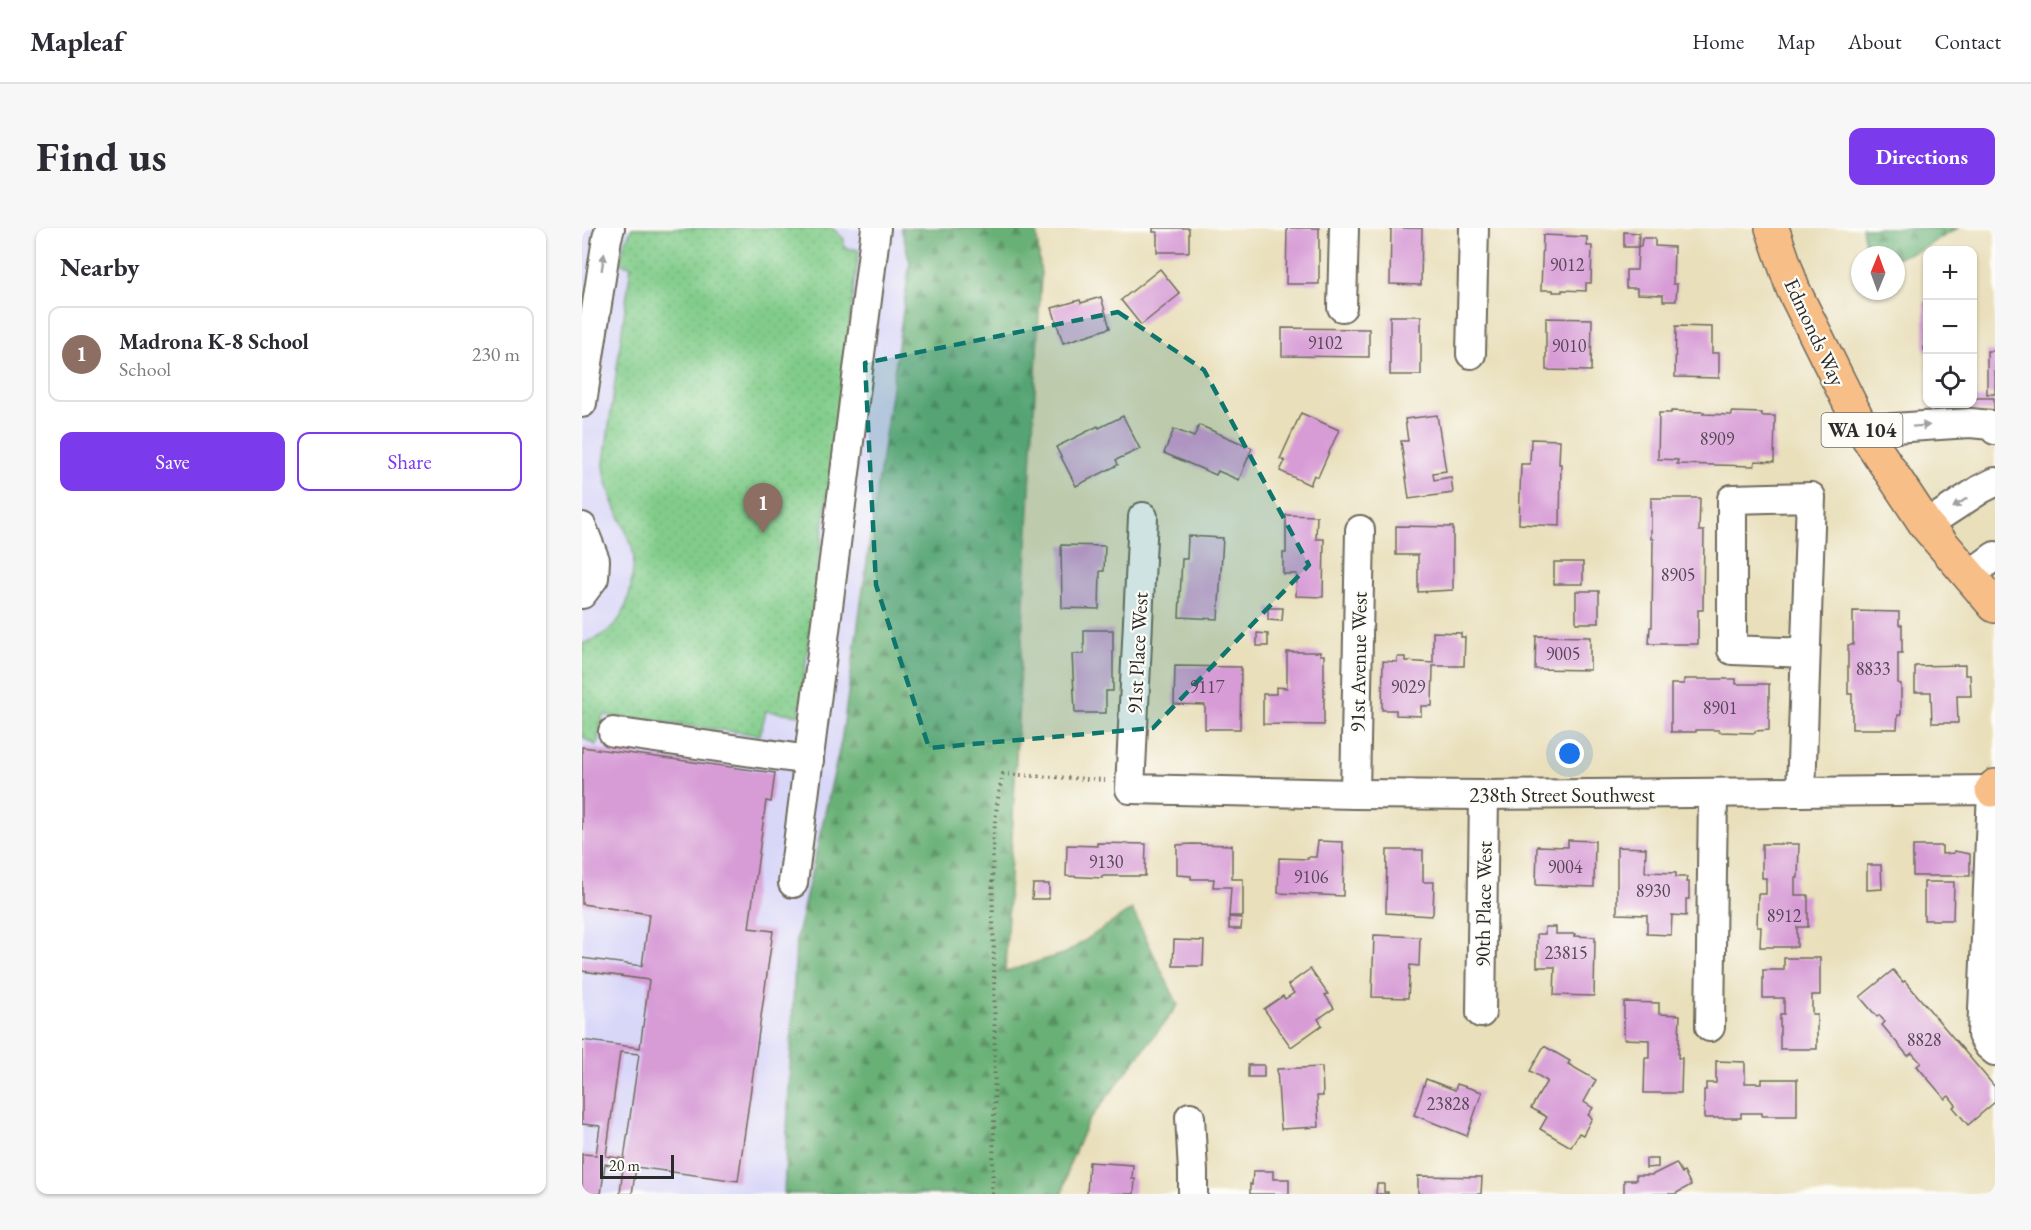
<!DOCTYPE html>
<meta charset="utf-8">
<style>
:root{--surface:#fff;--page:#f7f7f7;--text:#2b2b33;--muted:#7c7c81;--line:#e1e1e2;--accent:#7c3aed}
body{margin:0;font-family:"EB Garamond",serif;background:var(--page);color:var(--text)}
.controls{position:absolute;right:18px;top:18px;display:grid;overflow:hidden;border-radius:12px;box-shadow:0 2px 4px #0004}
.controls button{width:54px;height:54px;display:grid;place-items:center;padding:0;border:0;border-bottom:2px solid var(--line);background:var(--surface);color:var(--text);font:30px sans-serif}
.compass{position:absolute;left:1269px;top:18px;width:54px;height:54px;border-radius:50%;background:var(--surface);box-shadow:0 2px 4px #0004;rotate:1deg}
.scale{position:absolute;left:18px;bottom:15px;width:74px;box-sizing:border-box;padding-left:6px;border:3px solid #2b2b2b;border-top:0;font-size:16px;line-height:21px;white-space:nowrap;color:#2b2b2b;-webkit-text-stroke:4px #fdfcf7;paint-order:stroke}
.you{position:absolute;left:988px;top:526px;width:21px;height:21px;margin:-15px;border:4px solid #fff;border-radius:50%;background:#1a73e8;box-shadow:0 0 0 9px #1a73e833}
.badge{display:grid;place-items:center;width:39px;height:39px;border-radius:50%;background:var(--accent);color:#fff;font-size:20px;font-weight:700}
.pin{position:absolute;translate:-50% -50px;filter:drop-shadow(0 2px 3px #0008)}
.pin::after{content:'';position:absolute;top:32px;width:21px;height:18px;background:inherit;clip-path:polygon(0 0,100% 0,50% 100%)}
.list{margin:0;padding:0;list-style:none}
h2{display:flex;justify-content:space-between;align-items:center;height:78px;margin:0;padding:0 24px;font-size:26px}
h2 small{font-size:20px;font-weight:400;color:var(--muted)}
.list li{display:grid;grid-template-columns:39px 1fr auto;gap:18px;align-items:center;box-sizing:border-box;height:96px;margin:0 12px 12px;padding:0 12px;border:2px solid var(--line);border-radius:12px}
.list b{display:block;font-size:22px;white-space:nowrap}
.list p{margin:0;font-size:20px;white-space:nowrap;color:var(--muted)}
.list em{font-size:20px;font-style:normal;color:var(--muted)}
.actions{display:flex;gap:12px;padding:18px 24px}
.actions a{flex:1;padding:14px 0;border:2px solid var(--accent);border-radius:12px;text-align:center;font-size:21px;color:var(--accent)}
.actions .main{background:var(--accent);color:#fff}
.icon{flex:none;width:33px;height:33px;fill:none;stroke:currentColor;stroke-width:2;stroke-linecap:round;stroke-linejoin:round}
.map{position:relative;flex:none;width:1413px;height:966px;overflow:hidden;border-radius:12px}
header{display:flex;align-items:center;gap:36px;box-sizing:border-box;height:84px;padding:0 30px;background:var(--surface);border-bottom:2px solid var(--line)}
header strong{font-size:28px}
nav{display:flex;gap:33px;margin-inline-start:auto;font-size:21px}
.intro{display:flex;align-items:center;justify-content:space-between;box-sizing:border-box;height:144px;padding:0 36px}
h1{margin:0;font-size:42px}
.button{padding:15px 27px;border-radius:12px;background:var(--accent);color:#fff;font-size:21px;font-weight:700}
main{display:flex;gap:36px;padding:0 36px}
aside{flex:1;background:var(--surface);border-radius:12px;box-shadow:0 2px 4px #0004}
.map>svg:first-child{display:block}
</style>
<header>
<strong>Mapleaf</strong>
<nav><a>Home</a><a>Map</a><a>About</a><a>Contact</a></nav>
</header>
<div class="intro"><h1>Find us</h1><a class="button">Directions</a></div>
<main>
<aside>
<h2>Nearby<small></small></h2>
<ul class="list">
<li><span class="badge" style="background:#8d6e63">1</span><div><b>Madrona K-8 School</b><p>School</p></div><em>230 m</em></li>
</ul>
<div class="actions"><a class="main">Save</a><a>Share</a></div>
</aside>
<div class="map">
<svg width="1413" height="966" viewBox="0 0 1413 966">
<defs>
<pattern id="grass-dots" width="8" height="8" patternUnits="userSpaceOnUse" patternTransform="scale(1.5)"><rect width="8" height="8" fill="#81cc8a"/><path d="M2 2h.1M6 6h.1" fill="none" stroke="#70af77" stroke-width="1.8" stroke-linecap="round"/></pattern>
<pattern id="forest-firs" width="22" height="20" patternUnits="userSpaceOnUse" patternTransform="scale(1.5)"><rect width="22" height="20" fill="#68b076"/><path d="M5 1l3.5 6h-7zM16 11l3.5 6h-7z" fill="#568f61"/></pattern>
</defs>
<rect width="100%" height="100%" fill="#fdfcf7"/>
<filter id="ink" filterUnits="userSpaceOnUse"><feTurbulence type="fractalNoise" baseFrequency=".0167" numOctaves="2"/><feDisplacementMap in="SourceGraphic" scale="12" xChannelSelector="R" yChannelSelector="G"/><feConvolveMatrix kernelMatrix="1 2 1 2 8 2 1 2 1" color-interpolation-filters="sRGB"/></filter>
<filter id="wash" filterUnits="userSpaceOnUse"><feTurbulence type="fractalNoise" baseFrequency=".008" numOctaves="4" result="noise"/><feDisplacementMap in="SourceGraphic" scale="24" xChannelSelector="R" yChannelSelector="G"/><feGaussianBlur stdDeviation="1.35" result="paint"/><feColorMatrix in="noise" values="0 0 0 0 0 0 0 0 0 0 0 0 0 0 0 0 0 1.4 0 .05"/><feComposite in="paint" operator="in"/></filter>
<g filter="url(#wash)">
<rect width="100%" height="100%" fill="#e9dfbb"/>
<path fill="#d9d7f8" d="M0,0H421L246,966H0Z"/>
<path fill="url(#grass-dots)" stroke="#567c5a" stroke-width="1.5" d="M50,0H250L262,11V20L277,22L217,487L184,483L178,507L21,487L15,518L0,509V416C35,404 45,387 50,351C51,342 53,332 51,323C50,317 47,311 45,306C35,283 23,259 22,235L49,38L39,36L41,19Z"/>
<g fill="url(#forest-firs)" stroke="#4a6e50" stroke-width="1.5">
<path d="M319,0H454L459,47L423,744L484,725L550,681L596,777L505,895L486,940L481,966H202L214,712L259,514L328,34Z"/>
<path d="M1280,0H1376L1338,22L1314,30V27H1285Z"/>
</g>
<g id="blocks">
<g fill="#d79bd6" fill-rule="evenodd">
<path d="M571,0H607V24H575V4H571Z"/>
<path d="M705,0H737V56H704Z"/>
<path d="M809,0H840L839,57L808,56Z"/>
<path d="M1042,4L1057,5L1056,19H1042Z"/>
<path d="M961,7L1005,9V18H1010L1009,55H1004V63L980,62V64H971V62H959Z"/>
<path d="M1060,10H1073V18L1092,19L1091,56H1095L1094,73H1081V67L1055,66V60H1044V42H1055L1056,18H1059Z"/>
<path d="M578,41L598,66L559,97L539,72Z"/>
<path d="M519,69L528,100L481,115L470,80L498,72L499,75Z"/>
<path d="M1342,74H1346V124L1342,122Z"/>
<rect x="808" y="88" width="31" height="59"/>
<path d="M964,90L1010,91L1009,143L964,142Z"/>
<path d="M1094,98L1130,99V125H1137V150L1093,149Z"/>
<path d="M700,100L787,101V129L700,128Z"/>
<rect x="1405" y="123" width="8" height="43"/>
<path d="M1390,170H1412V183H1353V176H1366V180H1370V176H1390Z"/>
<path d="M1089,183L1122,184L1121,186L1150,187V184L1180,185V188H1193L1192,234L1173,233L1172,238L1095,236L1096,232L1076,231L1077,185H1089Z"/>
<path d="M719,185L757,202L736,249L732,247L728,257L698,243L703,233L698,231Z"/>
<path d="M855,187L864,243L851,245L852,252L869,249L871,265L827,271L819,213H826L823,191Z"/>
<path d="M541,188L558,221L534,232L536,237L494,258L474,219L516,198L517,200Z"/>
<path d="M617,197L670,220L657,252L636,243L634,247L582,225L592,201L612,209Z"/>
<path d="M949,211L978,212L977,236H979L978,298L937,296L939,236H948Z"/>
<path d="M1069,270H1118L1117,303H1122L1121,382H1116V416H1067L1068,399H1070L1071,311H1069Z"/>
<path d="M704,287L735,288L734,311H742L741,369L714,368L715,346H701V325H704Z"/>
<path d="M814,298L871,299V362L836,364V327H814Z"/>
<path d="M606,308L641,310L636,391L597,389L600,331H605Z"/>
<path d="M479,317L523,318L522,343H518L517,381L480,380Z"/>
<rect x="972" y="334" width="29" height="22"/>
<rect x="994" y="363" width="23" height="32"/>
<path d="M686,380H701L700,393L686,392Z"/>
<path d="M1271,383L1317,384V397H1320V425H1316V455L1319,456V487H1316L1315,501H1270V466H1266V417H1271Z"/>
<path d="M502,402H531V463H524V485H493L490,426H502Z"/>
<path d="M851,404L879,405V409H883L882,438H851L850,478H839V488L814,487V482H800L801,433L815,434V429H823V433L851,435Z"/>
<path d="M675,405L686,406V418H675Z"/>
<path d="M954,408L1008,409V442L953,441Z"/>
<path d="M705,424H738V427H742V497L681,496V466H694V459L705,460Z"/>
<path d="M1383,437V447H1388L1389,468H1375L1376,495H1350L1349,464H1333V438Z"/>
<path d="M593,438L659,439L658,501H623V477L592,476Z"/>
<path d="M1102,451H1154V456H1187V502L1173,503V505L1137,504V502H1114V504H1089V456H1102Z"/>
<path d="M0,519L193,545L189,574L184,573L167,700L191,703L156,953L54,939L50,966H38L41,939L23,936L19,966H0V926L14,927L18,898L0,896V812L58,820L67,752L0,743V730L60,738L67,686L0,676ZM38,824L57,826L42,931L24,928Z"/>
<path d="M986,612L1013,613L1012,659L954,657L955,618L986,619Z"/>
<path d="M736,613L761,614V624H762L761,668L696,665L697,630L726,631V629H734Z"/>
<path d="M515,615L564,616L563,648H520V650L484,648L485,617L515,618Z"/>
<path d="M610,616L650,617V651H661V688H647L649,659H631L632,651H609V648L595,647V617Z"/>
<path d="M1180,616H1217L1216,650H1213V667H1226V699H1215V719H1178L1179,699H1175L1176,666H1184V650H1180Z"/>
<path d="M1331,618H1360V626L1372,625V623L1388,626V648H1331Z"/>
<path d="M1035,619L1064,620L1063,644L1094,645V649H1105L1104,654H1107V671H1104V688L1090,687L1089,707L1065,706V687L1035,686Z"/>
<path d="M805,622H841V654H852L851,686L849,688L804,685Z"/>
<path d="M1285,637H1299L1300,661L1285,662Z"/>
<path d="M1342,654H1372L1371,692H1342Z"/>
<path d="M451,656H467V671H450Z"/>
<path d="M647,689L660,690L659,701H647Z"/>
<path d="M963,699H974V706H993L992,708L1013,709L1012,768L972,767L973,739H955V706H963Z"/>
<path d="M792,707L838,709L837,738L828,737L826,770L790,769Z"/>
<path d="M592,712L622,713L621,738H591Z"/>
<path d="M1202,730H1238V767H1230V786H1235V821H1198V786H1202V770H1181V742H1202Z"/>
<path d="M728,741L746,766L743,767L752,780L736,791L740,797L709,819L682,781L701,768L703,771L712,765L706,757Z"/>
<path d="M1311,742L1321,754L1323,753L1413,859V874L1386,897L1371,879L1374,877L1367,868L1363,871L1335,838L1339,835L1330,825L1326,828L1300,797L1303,794L1297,787L1295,789L1278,769Z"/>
<path d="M1042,774L1077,775V786L1098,787L1096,830H1100L1099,865H1062L1063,830H1067V812L1042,811Z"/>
<path d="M962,818L988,833L986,836L1014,852L1002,874L1011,880L1006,887L1010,890L1001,907L997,905L989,919L958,901L965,889L949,880L965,853L948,843Z"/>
<path d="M1134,833L1163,834V855H1180V851H1215V888H1180V885H1159V890H1122V862H1124V855H1134Z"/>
<rect x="666" y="837" width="16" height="12"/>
<path d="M740,839L741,868H735L737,899L699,901L695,841Z"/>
<path d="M844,851L873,862L875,856L900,864L885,908L832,887Z"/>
<path d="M1064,931H1076V939L1064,940Z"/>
<path d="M507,934L551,937L550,951H553L552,966H505Z"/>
<path d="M1094,935L1100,945L1102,944L1109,957L1093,966H1042V952H1054V947H1070Z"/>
<path d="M671,943H691V951H707V966H668V956L670,957Z"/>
<path d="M836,948L900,949L899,966H836Z"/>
<path d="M795,956H802V964H806V966H794Z"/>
</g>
</g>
</g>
<g filter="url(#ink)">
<use href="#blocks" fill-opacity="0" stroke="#6e6a5d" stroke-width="1.5"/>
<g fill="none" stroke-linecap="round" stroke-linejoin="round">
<defs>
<g id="minor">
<path d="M760,79L762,0"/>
<path d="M889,126L892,0"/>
<path d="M0,175L25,10L28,0"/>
<path d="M1281,202L1388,195L1409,197L1413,202"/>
<path d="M561,289L548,561L773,566L902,567L1413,562"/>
<path d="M1344,297L1399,261L1413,254"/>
<path d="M0,299L13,332L12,350L0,366"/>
<path d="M1386,348L1413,328"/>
<path d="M31,504L227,532"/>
<path d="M1410,562L1400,807L1406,817L1413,823"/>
<path d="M1219,564L1229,269L1150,271V422L1223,425"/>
<path d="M773,566L778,302"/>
<path d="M211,655L294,0"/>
<path d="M899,785L902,567"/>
<path d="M1128,799L1131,565"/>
<path d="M608,889L611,944V966"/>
</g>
<g id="major">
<path d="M1190,0L1211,61L1281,202L1344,297L1413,378"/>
<path d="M1410,562L1413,558"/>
</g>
</defs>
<use href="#minor" stroke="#6e6a5d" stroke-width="32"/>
<use href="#major" stroke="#6e6a5d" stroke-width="36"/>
<path stroke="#6e6a5d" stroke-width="4" stroke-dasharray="1.5 4.5" stroke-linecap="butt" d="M410,966C413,890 413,813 412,737C411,674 406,608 421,546L523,552"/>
<use href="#minor" stroke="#fff" stroke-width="28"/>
<use href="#major" stroke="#f7be88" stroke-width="33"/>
</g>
<defs><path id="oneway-solid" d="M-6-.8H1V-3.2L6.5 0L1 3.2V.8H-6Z" transform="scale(1.5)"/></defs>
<g fill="#a0a0a0">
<use href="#oneway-solid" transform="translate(21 34) rotate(-81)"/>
<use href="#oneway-solid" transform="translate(1339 198) rotate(-4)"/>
<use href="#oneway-solid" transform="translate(1378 275) rotate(146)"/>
</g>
</g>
<path fill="#0f766e" fill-opacity="0.2" stroke="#0f766e" stroke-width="4.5" stroke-dasharray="12 8" stroke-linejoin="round" d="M536,84L622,142L727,337L571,500L347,520L294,357L283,135Z"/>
<g text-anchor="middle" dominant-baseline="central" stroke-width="4.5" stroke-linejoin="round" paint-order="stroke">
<g font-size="18" fill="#564756">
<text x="985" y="36">9012</text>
<text x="743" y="114">9102</text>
<text x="987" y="117">9010</text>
<text x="1135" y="210">8909</text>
<text x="1096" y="346">8905</text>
<text x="981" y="425">9005</text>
<text x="1291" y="440">8833</text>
<text x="625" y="458">9117</text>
<text x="826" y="458">9029</text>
<text x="1138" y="479">8901</text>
<text x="524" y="633">9130</text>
<text x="983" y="638">9004</text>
<text x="729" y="648">9106</text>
<text x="1071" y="662">8930</text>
<text x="1202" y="687">8912</text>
<text x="984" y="724">23815</text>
<text x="1342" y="811">8828</text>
<text x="866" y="875">23828</text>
</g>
<rect fill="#fdfcf7" stroke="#6a6a68" stroke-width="1.5" x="1239.5" y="185" width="81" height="34" rx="4.5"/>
<g font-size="20" font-weight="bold" fill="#2b2b2b">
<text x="1280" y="202">WA 104</text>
</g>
<g font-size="21" fill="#2b2b2b" stroke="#fdfcf7">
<text transform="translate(1233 104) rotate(65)">Edmonds Way</text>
<text transform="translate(555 425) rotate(-87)">91st Place West</text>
<text transform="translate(776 434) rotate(-89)">91st Avenue West</text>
<text x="980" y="566">238th Street Southwest</text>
<text transform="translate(901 676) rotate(-89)">90th Place West</text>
</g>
</g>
</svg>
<div class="controls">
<button>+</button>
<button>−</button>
<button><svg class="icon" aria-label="locate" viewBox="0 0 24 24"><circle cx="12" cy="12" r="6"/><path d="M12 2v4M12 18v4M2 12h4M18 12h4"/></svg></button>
</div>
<svg class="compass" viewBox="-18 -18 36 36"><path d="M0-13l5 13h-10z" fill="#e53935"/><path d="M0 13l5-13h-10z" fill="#7c7c81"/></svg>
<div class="scale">20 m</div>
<div class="you"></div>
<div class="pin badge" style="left:181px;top:305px;background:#8d6e63">1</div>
</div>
</main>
